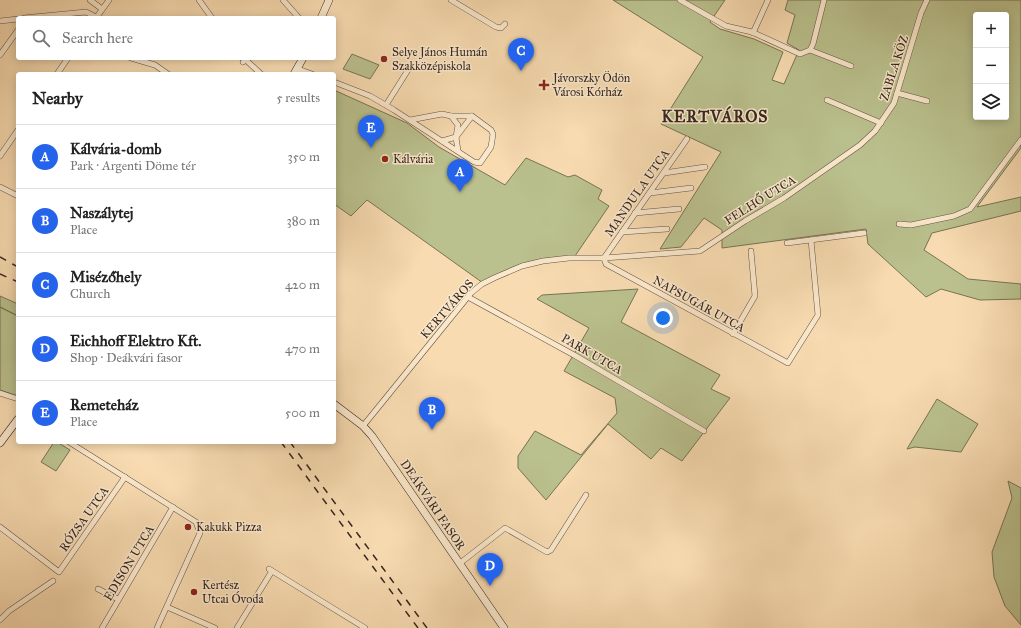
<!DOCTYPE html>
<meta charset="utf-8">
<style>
:root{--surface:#fff;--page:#f6f6f6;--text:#222;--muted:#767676;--line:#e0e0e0;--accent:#2563eb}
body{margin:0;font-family:"IM FELL Great Primer",serif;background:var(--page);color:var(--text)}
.controls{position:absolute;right:12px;top:12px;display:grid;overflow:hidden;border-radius:4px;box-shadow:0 2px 10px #0003}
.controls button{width:36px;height:36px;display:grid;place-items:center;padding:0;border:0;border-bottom:1px solid var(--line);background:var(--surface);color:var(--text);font:20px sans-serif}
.you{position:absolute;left:663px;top:318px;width:14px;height:14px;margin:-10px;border:3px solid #fff;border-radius:50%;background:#1a73e8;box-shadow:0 0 0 6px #1a73e833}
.badge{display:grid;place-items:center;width:26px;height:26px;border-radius:50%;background:var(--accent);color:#fff;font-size:13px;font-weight:700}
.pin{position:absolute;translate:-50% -33px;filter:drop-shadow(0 1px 2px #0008)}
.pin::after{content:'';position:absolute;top:21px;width:14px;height:12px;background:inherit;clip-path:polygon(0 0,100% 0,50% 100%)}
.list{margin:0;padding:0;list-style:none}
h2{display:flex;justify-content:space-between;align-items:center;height:52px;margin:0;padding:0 16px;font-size:17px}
h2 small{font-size:13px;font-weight:400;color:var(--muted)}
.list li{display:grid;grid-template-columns:26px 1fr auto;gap:12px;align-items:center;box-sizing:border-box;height:64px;padding:0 16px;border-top:1px solid var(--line)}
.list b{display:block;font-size:15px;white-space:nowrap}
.list p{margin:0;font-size:13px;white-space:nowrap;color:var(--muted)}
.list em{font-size:13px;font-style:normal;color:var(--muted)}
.icon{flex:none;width:22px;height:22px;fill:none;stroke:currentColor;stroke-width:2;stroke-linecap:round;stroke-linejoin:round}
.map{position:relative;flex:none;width:1021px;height:628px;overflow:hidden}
.search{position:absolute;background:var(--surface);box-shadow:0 2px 10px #0003;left:16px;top:16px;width:320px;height:44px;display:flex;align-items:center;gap:10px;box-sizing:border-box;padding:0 14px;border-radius:4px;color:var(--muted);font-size:15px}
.panel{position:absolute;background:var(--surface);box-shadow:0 2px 10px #0003;left:16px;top:72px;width:320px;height:372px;border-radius:4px}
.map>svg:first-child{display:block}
</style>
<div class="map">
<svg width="1021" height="628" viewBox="0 0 1021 628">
<rect width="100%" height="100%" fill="#f8dbb1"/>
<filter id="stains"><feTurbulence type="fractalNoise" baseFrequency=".005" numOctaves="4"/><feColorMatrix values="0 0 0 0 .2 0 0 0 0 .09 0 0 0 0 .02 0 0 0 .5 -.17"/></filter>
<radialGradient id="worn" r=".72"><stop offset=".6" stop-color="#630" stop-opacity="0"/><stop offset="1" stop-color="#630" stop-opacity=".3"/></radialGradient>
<g fill="#bac18e" stroke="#787356" fill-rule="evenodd">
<path d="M613,0H725L710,22L720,29L754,39L783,52L772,80L784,84L799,50L787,43L795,15L785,10L788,0H1021V148L977,207L1021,197V211L932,233L924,250L968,279L1021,284V299L980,300L941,289L926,297L868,244L866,229L722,248V230L704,218L681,247L660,249L721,152L661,124L703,57ZM976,15H1006V117H976Z"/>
<path d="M352,54L379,65L370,79L343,69Z"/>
<path d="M334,90L407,123L439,147L505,185L526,158L568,177L575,175L602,190L598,199L609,206L575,256C538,258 515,262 483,283L367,200L351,216L334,204Z"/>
<path d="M638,289L621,322L720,375L711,389L730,398L682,461L661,448L651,459L608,424L546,500L518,468V456L535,431L581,455L617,413L615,398L564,371L589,328L537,299L542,295Z"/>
<path d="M0,296L18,304V396L0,390V307L18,316L0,307Z"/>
<path d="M937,399L978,424L961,452L915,447L907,449Z"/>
<path d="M54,442H57L70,450L56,471L41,462Z"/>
<path d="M1008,481L1021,488V625L1005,606L994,577L992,552L1012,498Z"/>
</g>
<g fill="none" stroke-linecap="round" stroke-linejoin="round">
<defs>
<g id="street">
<path d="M90,0L102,9"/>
<path d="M199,0L212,18"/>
<path d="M283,0L299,18"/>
<path d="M451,0L496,27L501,28L505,24"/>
<path d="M680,0L726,26L752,32L800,54L810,50L813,44L824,0"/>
<path d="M24,18L86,12L96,17"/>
<path d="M96,18L109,0"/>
<path d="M0,21L18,19"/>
<path d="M753,33L768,0"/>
<path d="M810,50L851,66"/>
<path d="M0,55L18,30"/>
<path d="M131,58L155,65L168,74"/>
<path d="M243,62L246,60L261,74"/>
<path d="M298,69L312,74"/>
<path d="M57,74L68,58"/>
<path d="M334,82L370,96L394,110L474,162L480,163L491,147L493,134L491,130L472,116H451"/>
<path d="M897,93L927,101"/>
<path d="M827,100L881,123"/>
<path d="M386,105L408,70"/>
<path d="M410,120L442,114L451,116L458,125L456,137L442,141"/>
<path d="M458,151L456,137L472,116"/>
<path d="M0,156L18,130"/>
<path d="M664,173L705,167"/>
<path d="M0,187L18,196"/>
<path d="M650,193L691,188"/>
<path d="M635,213L679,209"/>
<path d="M899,224L911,225L954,216L970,209L1021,140"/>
<path d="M622,232L667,229"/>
<path d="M787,243L864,233"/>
<path d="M604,258L606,264L788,363L818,315L811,240"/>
<path d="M604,258L687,139"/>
<path d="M468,297L574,355L704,431"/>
<path d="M733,334L755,296L751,251"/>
<path d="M0,393L18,399"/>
<path d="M363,426L471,293L482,284L494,278L522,266L543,261L569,258H604L700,251L745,221L784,198L860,145L875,131L894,103L921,13L927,0"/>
<path d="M69,442L196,522L200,533L157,628"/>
<path d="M0,527L59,572L125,477"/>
<path d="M459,564L505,528L547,552L551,550L586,495"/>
<path d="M269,569L365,628"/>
<path d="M98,589L118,599"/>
<path d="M167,607L215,628"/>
<path d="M0,620L9,611L53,581"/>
<path d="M102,628L173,507"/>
<path d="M237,628L272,571"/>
</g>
<g id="secondary">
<path d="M321,18L329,0"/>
<path d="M294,74L303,58"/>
<path d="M334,404L363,426L372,436L504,628"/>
<path d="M0,443L18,419"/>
</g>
</defs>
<use href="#street" stroke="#665244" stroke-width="6"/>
<use href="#secondary" stroke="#35251f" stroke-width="8"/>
<use href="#street" stroke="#fae8cc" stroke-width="5"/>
<use href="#secondary" stroke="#fae8cc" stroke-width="7"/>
<g stroke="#35251f" stroke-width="1.5" stroke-dasharray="7 7" stroke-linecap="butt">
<path d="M0,257L18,267"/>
<path d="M0,274L18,282"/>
<path d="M281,442L418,628"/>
<path d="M290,442L427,628"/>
</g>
</g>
<g fill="#8f2418" stroke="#fae8cc" stroke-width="1.5">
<circle cx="384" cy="59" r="4"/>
<path d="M542 79h4v4h4v4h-4v4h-4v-4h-4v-4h4z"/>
<circle cx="385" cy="159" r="4"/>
<circle cx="188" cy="527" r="4"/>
<circle cx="194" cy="592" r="4"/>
</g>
<g text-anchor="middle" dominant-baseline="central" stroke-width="3" stroke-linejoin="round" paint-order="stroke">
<g font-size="12" fill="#35251f" stroke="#fae8cc" text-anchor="start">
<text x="392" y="52">Selye János Humán<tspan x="392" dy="14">Szakközépiskola</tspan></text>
<text x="553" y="78">Jávorszky Ödön<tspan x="553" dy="14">Városi Kórház</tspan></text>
<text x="393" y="159">Kálvária</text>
<text x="196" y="527">Kakukk Pizza</text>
<text x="202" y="585">Kertész<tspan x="202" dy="14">Utcai Óvoda</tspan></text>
</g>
<g font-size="12" fill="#35251f" stroke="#fae8cc">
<text transform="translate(894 68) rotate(-72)">ZABLA KÖZ</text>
<text transform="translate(637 193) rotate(-55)">MANDULA UTCA</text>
<text transform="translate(760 200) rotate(-32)">FELHŐ UTCA</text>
<text transform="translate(699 304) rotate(29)">NAPSUGÁR UTCA</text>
<text transform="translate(447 309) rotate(-49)">KERTVÁROS</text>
<text transform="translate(592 354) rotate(30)">PARK UTCA</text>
<text transform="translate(433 505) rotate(56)">DEÁKVÁRI FASOR</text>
<text transform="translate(84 519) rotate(-55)">RÓZSA UTCA</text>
<text transform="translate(129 563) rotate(-59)">EDISON UTCA</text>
</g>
<g font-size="16" font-weight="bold" letter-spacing="1" fill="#35251f" stroke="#fae8cc">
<text x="715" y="116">KERTVÁROS</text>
</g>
</g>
<rect width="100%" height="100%" filter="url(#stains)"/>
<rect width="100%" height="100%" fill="url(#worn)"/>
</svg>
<div class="controls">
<button>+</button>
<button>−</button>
<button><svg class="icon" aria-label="layers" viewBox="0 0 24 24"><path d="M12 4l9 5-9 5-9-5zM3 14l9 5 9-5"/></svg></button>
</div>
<div class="you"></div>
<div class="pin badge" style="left:460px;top:192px">A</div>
<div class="pin badge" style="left:432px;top:430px">B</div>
<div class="pin badge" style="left:521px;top:71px">C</div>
<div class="pin badge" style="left:490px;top:586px">D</div>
<div class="pin badge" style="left:371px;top:148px">E</div>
<div class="search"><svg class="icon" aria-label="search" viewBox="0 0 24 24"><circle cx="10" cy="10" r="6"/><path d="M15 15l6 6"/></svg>Search here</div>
<section class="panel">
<h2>Nearby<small>5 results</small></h2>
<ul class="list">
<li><span class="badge">A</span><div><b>Kálvária-domb</b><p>Park · Argenti Döme tér</p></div><em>350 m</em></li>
<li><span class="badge">B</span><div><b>Naszálytej</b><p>Place</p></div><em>380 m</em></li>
<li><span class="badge">C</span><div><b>Misézőhely</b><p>Church</p></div><em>420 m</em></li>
<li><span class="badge">D</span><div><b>Eichhoff Elektro Kft.</b><p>Shop · Deákvári fasor</p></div><em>470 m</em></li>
<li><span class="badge">E</span><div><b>Remeteház</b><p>Place</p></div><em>500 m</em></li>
</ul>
</section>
</div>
